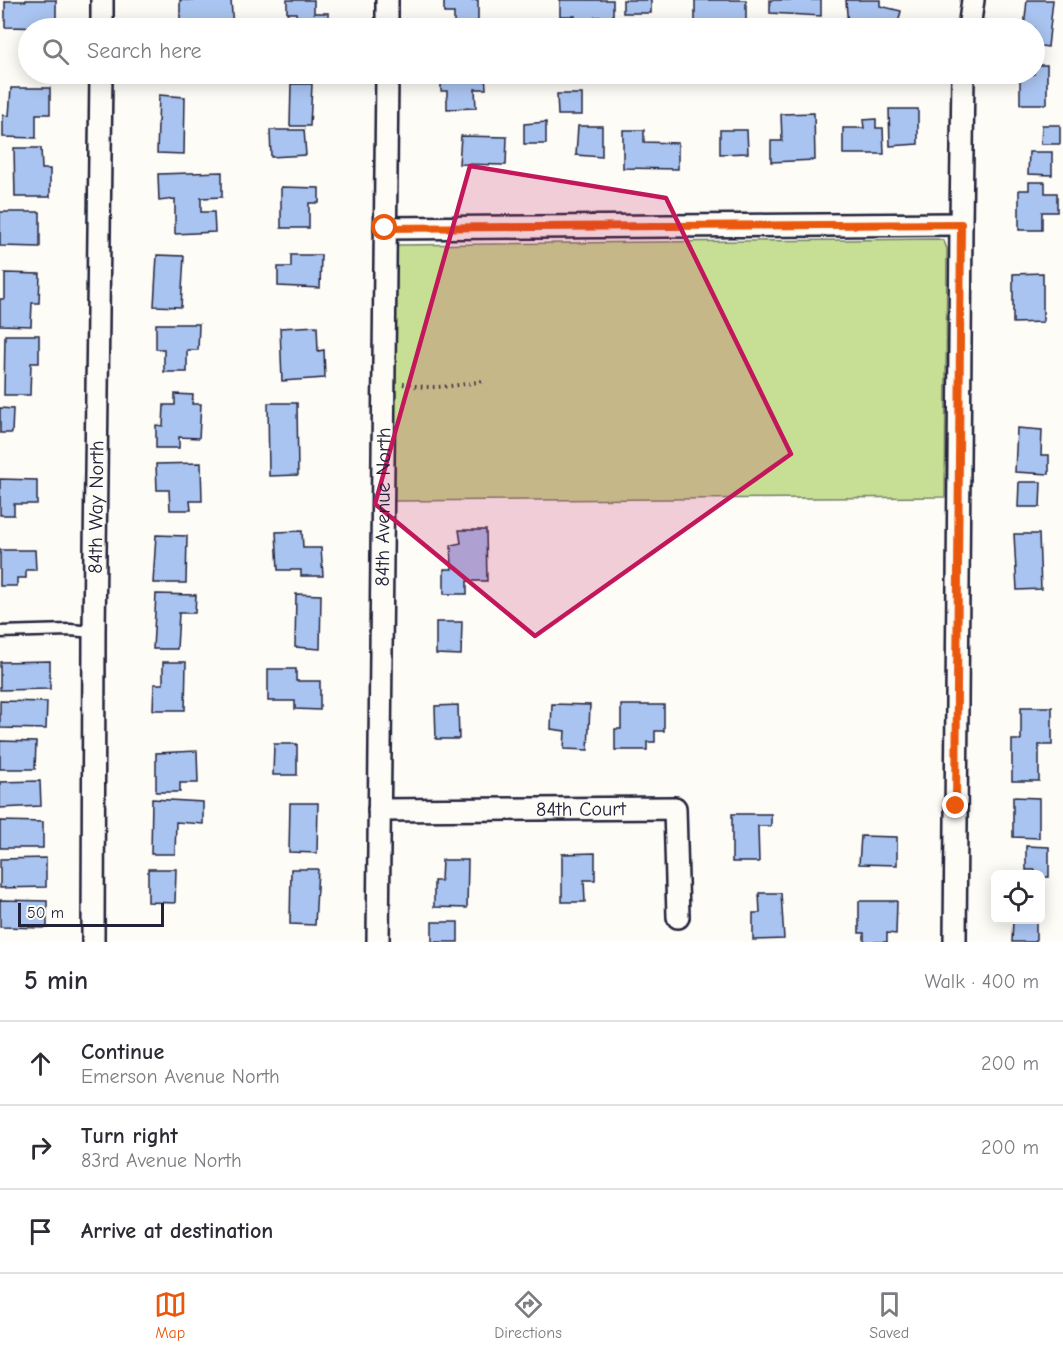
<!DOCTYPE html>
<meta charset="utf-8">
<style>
:root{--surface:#fff;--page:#f2f2f3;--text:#2b2b33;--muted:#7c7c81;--line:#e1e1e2;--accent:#ea580c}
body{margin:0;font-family:"Comic Neue",sans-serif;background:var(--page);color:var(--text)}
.controls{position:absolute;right:18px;bottom:18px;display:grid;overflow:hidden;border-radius:9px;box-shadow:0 3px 15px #0003}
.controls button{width:54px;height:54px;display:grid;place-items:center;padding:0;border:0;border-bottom:2px solid var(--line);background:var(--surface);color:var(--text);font:30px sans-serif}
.scale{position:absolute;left:18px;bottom:15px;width:146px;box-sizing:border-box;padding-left:6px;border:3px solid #22223b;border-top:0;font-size:16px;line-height:21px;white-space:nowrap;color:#22223b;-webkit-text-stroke:4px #fdfcf7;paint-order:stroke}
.stop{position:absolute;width:18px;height:18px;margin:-14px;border:4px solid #ea580c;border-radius:50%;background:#fff}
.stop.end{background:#ea580c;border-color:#fff;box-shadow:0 2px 6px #0008}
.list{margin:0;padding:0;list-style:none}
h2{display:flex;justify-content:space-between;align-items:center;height:78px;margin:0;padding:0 24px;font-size:26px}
h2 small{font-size:20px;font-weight:400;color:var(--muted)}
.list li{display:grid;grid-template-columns:39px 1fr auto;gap:18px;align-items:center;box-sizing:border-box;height:84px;padding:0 24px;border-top:2px solid var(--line)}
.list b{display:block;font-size:22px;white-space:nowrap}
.list p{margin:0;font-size:20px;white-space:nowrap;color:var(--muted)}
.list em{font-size:20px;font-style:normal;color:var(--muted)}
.icon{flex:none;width:33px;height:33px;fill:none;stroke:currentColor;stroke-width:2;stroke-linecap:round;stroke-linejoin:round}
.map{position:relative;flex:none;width:1063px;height:942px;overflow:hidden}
.search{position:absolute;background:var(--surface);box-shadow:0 3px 15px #0003;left:18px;right:18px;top:18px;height:66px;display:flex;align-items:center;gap:15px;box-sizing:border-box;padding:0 21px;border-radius:33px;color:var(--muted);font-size:22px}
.sheet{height:330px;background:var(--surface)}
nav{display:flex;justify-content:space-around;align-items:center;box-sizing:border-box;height:84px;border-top:2px solid var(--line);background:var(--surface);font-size:16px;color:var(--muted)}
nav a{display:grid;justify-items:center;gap:3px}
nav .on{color:var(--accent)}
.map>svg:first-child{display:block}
</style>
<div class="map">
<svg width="1063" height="942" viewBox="0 0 1063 942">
<rect width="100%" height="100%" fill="#fdfcf7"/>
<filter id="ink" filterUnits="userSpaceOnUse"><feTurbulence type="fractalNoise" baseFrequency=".0167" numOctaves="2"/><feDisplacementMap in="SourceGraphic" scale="12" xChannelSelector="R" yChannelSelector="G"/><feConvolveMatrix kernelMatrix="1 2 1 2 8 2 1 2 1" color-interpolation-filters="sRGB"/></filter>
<g filter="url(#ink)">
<path fill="#c7df94" stroke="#748068" stroke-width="1.5" d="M938,239L944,241L947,249L945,497L394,501L396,249L399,245Z"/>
<g fill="#a9c4f0" stroke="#22223b" stroke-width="1.5">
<path d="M26,0H56V28L5,27V1H26Z"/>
<path d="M180,0H231L233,28H180Z"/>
<path d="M287,0H314V13H328V28H297L296,13H287Z"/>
<path d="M444,0H478V28H454V13H444Z"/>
<path d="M560,0H613V17H595V26H575V16H560Z"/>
<rect x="623" y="0" width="28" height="13"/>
<path d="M695,0H746V28H731V26H715V28H695Z"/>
<path d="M770,0H821V16L770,13Z"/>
<path d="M846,0H880V6L901,11L897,28H848Z"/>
<path d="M1027,0H1053L1048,47L1034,45V28H1024Z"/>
<path d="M1034,65H1047V104H1020V74H1034Z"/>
<path d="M441,74H485L486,89H475L476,108L447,109V91H441Z"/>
<path d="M291,84H312L310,126H290Z"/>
<path d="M11,88H50V114H36V138L3,137V115L9,116Z"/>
<path d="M557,94H582V115H558Z"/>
<path d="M159,95L185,97L184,154L157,153Z"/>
<path d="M889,109H918V144L890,146Z"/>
<path d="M814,113L815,160L771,162V141H782L781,114Z"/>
<path d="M876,119V128H883L884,154H843V128H864L863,120Z"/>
<path d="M546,122V144H524V124Z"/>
<path d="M1042,125H1060V144H1041Z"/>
<path d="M578,126H602V157L576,155Z"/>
<path d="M270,130H304L306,155L271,157Z"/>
<path d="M623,130H644V142L678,143V169L623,168Z"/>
<path d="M720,130H747L748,153L720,154Z"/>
<path d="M461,136L507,137L506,165L459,164Z"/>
<path d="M14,148H41L42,169H50V197H15Z"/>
<path d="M1029,152H1052V175L1028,174Z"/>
<path d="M222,172V197L201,198V212H214L215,232L175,234V199L159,201L158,174Z"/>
<path d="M1029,182H1045V193H1057V212H1042V230H1019V190H1029Z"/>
<path d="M281,187L319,188V203H309V228H281Z"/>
<path d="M0,212H40V247L0,246Z"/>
<path d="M157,255L184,256L181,307L154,306Z"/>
<path d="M291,255H321L320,288L278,286V267H291Z"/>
<path d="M5,273L40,274L39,303H32L31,326L0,325V299H5Z"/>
<path d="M1043,273V322L1013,323V274Z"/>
<path d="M156,324H199L198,350H187V372H164V349H156Z"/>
<path d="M317,326L318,351L324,350L325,378L282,381L280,328Z"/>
<path d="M5,335H39V363H31L30,395H4Z"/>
<path d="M175,394L193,395L192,404H201L199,438L179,437V448H156V425L163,426L164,405H175Z"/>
<path d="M268,403H297L298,475L269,476Z"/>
<path d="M0,408L13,409L12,433H0Z"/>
<path d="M1017,428L1042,430L1041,455H1049V474L1015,472Z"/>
<path d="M201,463L202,501H190L191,510H170L169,490H157L156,464Z"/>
<path d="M0,479L37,480V504H14V515H0Z"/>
<path d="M1019,482H1041L1040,507H1018Z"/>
<path d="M459,530H486L487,581H467V594H444V569H452L451,545L461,543Z"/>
<path d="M302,531L303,548H321L323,576H301V570H278L276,532Z"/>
<path d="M1014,534H1039L1041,589L1017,590Z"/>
<path d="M156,535L187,536L186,583H153Z"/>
<path d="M0,550H35L36,570H26V578H17V586H0Z"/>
<path d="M156,594L196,595L195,613H179L177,649H153Z"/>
<path d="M296,594L321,595L320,649L295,647Z"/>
<path d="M436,622H462L461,655L436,654Z"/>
<path d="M50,661V689L0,690V662Z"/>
<path d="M163,662H186L185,710H153L154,684H163Z"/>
<path d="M268,669H296V681H320V710L295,709V701H268Z"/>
<path d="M0,701L47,702L46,729L0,728Z"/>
<path d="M552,704L590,705L588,750L564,749L565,731L551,729Z"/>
<path d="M458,705L459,739H436L435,706Z"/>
<path d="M621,705H664V731H655V742H647V750H615V729H621Z"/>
<path d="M1021,707H1052V745H1039V781H1012V740H1021Z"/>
<path d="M0,741L36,742L35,769H0Z"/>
<path d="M274,744H297V775H273Z"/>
<path d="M197,751L198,783H180V792H156V753Z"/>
<path d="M40,781L41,806L0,808V782Z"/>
<path d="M1013,797L1039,798V838L1013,837Z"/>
<path d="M152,799L203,802V824L176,822L175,854H151Z"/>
<path d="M290,803H318L317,853L289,852Z"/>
<path d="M732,814H771V826H758L759,862H732Z"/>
<path d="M0,821L43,822V848H0Z"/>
<path d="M861,836L897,837V865L859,864Z"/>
<path d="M1026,846L1049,847V877H1040V874H1035V870H1026Z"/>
<path d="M595,853V880H584L585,902H562V854Z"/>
<path d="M46,858V887L0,888V859Z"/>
<path d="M442,860H468L467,908L434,907V881H441Z"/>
<path d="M148,869H176L175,903L148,902Z"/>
<path d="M291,869H318L315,925L290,924Z"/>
<path d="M759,893H781L784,939L753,940V913H760Z"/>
<path d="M0,900L47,901V928L0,927Z"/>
<path d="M859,901H897L896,934L887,933V942H864V933H859Z"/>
<path d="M1013,920L1036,922V942H1012Z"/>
<rect x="432" y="922" width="26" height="20"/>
</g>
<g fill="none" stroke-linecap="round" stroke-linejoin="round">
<defs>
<path id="lane" d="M0,632L70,630L94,632"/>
<g id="street">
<path d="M102,28V0"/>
<path d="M387,28V0"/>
<path d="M969,28L973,0"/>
<path d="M385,228L961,224"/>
<path id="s1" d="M379,810L675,808L678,917"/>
<path id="s2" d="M93,942L94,632L101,74"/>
<path id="s3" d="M378,942L387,74"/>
<path d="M955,942L961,224L963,74"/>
</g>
</defs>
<use href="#lane" stroke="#22223b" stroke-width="15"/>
<use href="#street" stroke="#22223b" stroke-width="26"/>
<path stroke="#22223b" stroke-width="4" stroke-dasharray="1.5 4.5" stroke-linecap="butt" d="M403,384C433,390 454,386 483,381"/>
<use href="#lane" stroke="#fdfcf7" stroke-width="10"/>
<use href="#street" stroke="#fdfcf7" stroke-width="21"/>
</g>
</g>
<g fill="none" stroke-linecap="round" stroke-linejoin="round" filter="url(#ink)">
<path stroke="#ea580c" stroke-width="8" d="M385,228L961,224L956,806"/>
</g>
<path fill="#c2185b" fill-opacity="0.2" stroke="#c2185b" stroke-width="4.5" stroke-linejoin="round" d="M470,166L666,198L791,454L535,636L375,504Z"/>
<g text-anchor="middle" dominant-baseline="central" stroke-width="5" stroke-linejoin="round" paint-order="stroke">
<g font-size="20" fill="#22223b" stroke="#fdfcf7">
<text stroke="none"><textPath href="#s2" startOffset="435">84th Way North</textPath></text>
<text stroke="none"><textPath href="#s3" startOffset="435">84th Avenue North</textPath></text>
<text stroke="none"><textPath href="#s1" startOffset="202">84th Court</textPath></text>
</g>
</g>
</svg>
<div class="controls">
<button><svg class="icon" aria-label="locate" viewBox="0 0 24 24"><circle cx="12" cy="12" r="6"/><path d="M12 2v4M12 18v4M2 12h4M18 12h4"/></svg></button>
</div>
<div class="scale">50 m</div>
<div class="stop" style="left:385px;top:228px"></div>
<div class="stop end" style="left:956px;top:806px"></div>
<div class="search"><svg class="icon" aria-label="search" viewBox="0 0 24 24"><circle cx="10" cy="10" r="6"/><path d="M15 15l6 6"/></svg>Search here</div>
</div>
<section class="sheet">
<h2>5 min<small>Walk · 400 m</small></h2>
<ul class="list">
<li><svg class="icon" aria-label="ahead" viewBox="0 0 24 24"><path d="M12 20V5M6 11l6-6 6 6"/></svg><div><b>Continue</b><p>Emerson Avenue North</p></div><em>200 m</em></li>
<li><svg class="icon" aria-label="right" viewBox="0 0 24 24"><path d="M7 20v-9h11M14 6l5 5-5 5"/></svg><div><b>Turn right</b><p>83rd Avenue North</p></div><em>200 m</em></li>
<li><svg class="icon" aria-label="arrive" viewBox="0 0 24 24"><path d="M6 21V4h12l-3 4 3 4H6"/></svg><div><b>Arrive at destination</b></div></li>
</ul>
</section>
<nav>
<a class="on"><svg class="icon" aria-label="map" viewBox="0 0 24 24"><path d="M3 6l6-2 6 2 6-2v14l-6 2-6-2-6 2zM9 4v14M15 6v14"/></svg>Map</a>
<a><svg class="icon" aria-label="directions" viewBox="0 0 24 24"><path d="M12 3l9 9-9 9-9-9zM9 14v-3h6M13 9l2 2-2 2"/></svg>Directions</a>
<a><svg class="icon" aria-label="saved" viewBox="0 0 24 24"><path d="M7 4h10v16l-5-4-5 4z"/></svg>Saved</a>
</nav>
